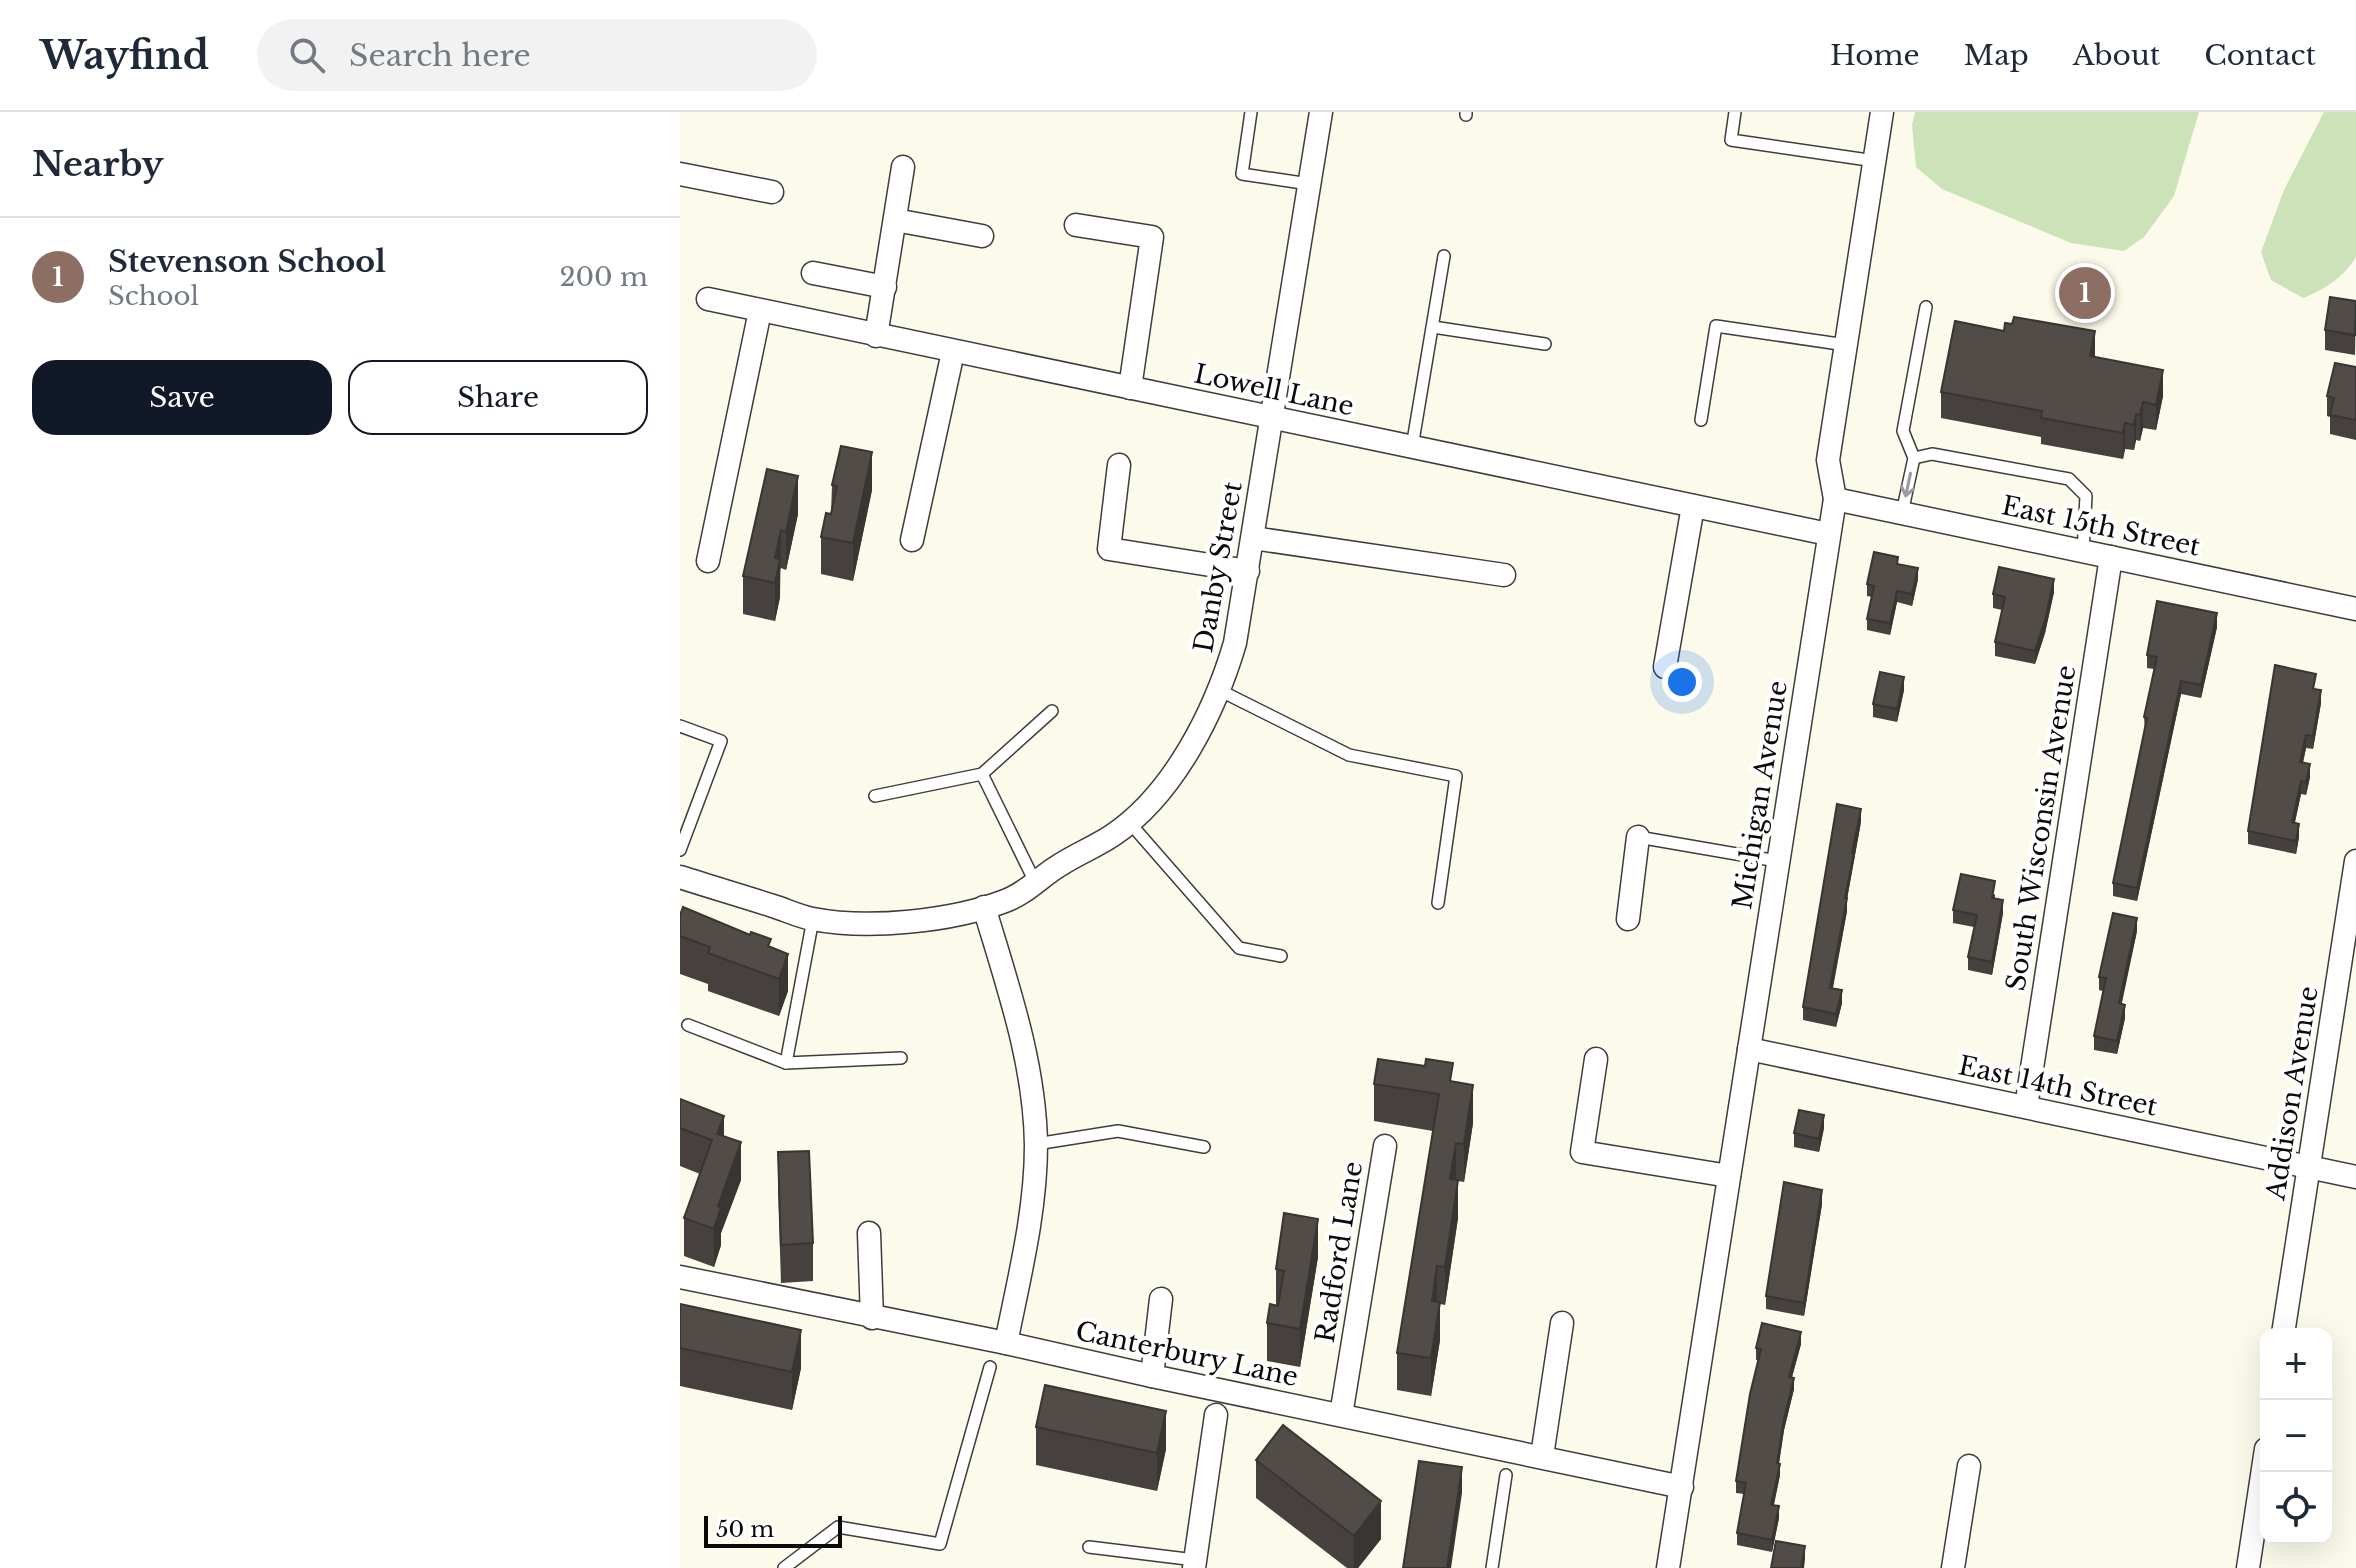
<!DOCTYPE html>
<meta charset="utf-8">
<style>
:root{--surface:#fff;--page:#f2f2f3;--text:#1f2937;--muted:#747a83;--line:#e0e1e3;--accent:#111827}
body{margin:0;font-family:"Libre Baskerville",serif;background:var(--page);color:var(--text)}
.controls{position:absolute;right:24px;bottom:24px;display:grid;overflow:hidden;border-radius:16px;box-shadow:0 8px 32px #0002}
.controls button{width:72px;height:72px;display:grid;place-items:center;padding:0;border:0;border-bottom:2px solid var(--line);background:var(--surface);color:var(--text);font:40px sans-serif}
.scale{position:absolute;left:24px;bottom:20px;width:138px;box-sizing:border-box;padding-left:8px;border:4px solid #0a0a0a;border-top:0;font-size:22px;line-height:28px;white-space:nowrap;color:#0a0a0a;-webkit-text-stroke:6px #fff;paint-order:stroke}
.you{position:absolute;left:1002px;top:570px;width:28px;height:28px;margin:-20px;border:6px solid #fff;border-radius:50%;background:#1a73e8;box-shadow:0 0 0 12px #1a73e833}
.badge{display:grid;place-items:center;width:52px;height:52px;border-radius:50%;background:var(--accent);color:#fff;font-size:26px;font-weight:700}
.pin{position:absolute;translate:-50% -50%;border:4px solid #fff;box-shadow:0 2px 8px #0006}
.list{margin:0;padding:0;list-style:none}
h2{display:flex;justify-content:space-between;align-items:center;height:104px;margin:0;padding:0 32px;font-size:34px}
h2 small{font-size:26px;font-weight:400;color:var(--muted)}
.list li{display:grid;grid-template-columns:52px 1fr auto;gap:24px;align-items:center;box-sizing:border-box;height:120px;padding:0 32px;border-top:2px solid var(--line)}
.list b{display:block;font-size:30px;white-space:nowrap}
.list p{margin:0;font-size:26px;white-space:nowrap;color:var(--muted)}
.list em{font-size:26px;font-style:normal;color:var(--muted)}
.actions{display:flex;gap:16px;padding:24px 32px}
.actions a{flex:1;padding:18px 0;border:2px solid var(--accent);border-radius:24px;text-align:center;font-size:28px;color:var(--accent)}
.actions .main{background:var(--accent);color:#fff}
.icon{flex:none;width:44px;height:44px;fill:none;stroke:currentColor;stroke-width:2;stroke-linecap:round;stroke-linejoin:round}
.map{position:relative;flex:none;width:1676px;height:1456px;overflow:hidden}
header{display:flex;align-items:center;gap:48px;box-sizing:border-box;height:112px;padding:0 40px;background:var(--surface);border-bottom:2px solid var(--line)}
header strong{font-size:38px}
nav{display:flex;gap:44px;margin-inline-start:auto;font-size:28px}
.search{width:560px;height:72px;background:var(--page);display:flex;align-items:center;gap:20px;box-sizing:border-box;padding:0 28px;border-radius:44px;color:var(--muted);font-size:30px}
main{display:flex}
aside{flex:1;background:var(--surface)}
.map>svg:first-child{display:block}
</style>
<header>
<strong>Wayfind</strong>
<div class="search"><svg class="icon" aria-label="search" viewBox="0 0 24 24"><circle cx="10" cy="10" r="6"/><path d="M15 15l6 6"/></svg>Search here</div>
<nav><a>Home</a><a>Map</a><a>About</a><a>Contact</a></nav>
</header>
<main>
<aside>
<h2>Nearby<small></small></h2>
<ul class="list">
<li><span class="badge" style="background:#8d6e63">1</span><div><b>Stevenson School</b><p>School</p></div><em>200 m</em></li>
</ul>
<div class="actions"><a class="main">Save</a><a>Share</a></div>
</aside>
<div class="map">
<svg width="1676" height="1456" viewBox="0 0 1676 1456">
<rect width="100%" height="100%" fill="#fcfaea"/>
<g fill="#cce2b8">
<path d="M1235,0H1519L1494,84L1464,125L1444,139L1391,131L1262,77L1236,55L1232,13Z"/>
<path d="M1644,0H1676V145C1664,165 1644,178 1623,186L1591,168L1581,140L1604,78Z"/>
</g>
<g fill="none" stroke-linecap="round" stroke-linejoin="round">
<defs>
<g id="service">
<path d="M571,0L562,62L629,72"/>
<path d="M1055,0L1051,28L1195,49"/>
<path d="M786,3V0"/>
<path d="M753,215L865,232"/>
<path d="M1021,308L1036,214L1166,233"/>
<path d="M732,335L764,144"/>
<path d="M1234,346L1252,342L1389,367L1406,384L1403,439"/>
<path d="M1222,401L1234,346L1223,319L1246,195"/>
<path d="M539,578L669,643L776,664L758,791"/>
<path d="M0,614L41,629L0,738"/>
<path d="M302,662L356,772"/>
<path d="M195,684L302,662L372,599"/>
<path d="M449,710L559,836L601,844"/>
<path d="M958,725L1097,749"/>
<path d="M8,913L106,951L221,946"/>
<path d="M106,951L133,807"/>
<path d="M356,1032L438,1019L524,1035"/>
<path d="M409,1435L515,1448"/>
<path d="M104,1456L158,1415L260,1432L310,1255"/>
<path d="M812,1456L826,1363"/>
</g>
<g id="minor">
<path d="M0,62L92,80"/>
<path d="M215,108L302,124"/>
<path d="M396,113L472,125L450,276"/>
<path d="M133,161L205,175"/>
<path d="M28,187L1148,422"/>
<path d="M196,224L223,55"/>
<path d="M439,353L429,437L568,459"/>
<path d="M1155,387L1676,497"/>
<path d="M573,426L824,463"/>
<path d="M232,428L273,240"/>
<path d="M28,449L80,199"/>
<path d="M985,555L1013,394"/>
<path d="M0,765C31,775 62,784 93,794C106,798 120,805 133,807C188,818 273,809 325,789C347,781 361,764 380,753C397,742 417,734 433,723C494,682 535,599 555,531L641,0"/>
<path d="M304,795C327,872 355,951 356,1033C356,1100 339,1166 326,1231"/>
<path d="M948,807L958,725"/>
<path d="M1069,937L1676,1065"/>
<path d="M916,947L902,1040L1049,1064"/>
<path d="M1346,995L1431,445"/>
<path d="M189,1121L192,1206"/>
<path d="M0,1165L326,1231L472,1264L1002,1375"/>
<path d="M1603,1222L1676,749"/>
<path d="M472,1264L481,1187"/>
<path d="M661,1303L705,1034"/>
<path d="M862,1344L882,1211"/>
<path d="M514,1456L536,1303"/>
<path d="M988,1456L1155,387L1148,348L1202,0"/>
<path d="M1273,1456L1289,1354"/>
<path d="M1568,1456L1586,1337"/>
</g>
</defs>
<use href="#service" stroke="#3d3d3d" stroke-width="14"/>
<use href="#minor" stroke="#3d3d3d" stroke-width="25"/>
<use href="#service" stroke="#fff" stroke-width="11"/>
<use href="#minor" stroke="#fff" stroke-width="22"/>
</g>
<g fill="#46413e">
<path d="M1676,189L1675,243L1645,238V218Z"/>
<path d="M1415,245L1483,284L1476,318L1463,316L1460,329L1456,328L1454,338L1445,337L1443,347L1361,332V325L1261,306V280Z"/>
<path d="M1676,255V328L1650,322V305L1647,304V284Z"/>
<path d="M87,357L118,402L106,458L101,456L100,458V485L95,509L63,502V464Z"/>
<path d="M152,373L192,378L173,469L141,462V425L151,402Z"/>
<path d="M1218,452L1238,467L1232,494L1217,490L1210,523L1187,518V507L1192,485L1187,484V472Z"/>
<path d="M1374,480L1365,521L1355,552L1315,544V530L1322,498L1313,496V482Z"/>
<path d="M1537,515L1521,586L1501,582L1457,789L1433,784V771L1465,619L1464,605L1474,557L1467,556V543Z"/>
<path d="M1636,575V577L1641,591L1633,637L1626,636L1623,651L1630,665L1626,683L1621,682L1615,710L1619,725L1616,742L1568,732V719Z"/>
<path d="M1224,578L1217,610L1193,605V592Z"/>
<path d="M1181,710L1167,787V799L1153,876L1162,891L1156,915L1123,908V895Z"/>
<path d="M1315,782V786L1323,801L1312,863L1288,858V845L1294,815L1273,811V798Z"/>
<path d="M0,803L91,835L108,879L99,904L28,879V872L0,862Z"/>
<path d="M1457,819L1441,892L1445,906L1437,942L1414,938V924L1423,879L1419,878V865Z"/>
<path d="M773,970L793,1011L784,1070L778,1069V1106L765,1193L760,1192V1228L751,1284L717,1278V1241L753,1019L694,1009V972Z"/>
<path d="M0,987L44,1024L61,1068L41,1121V1133L34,1155L4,1144V1106L20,1062L0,1054Z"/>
<path d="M1144,1016L1139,1040L1114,1035V1021Z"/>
<path d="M98,1040L133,1131V1169L101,1171L98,1078Z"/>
<path d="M1142,1092L1124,1204L1086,1197V1184Z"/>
<path d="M638,1145L620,1255L587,1249V1211L596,1193V1157Z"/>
<path d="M0,1192L121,1256L112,1298L0,1274Z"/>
<path d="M1121,1232L1112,1265L1114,1277L1104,1318L1099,1352L1100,1363L1094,1393L1099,1406L1092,1440L1057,1433V1421L1064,1382L1056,1381V1369L1078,1248H1076V1236Z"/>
<path d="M356,1315L486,1337L477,1379L356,1353Z"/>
<path d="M576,1348L701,1427L678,1456H667L576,1386Z"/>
</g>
<g fill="#393532">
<path d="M1415,219V244L1410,270V244Z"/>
<path d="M1483,258V284L1476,318V293Z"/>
<path d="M1463,290V316L1460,329V303Z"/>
<path d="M1456,302V328L1454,338V313Z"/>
<path d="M1445,311V337L1443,347V321Z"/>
<path d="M192,340V378L173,469V431Z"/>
<path d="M118,364V402L106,458V420Z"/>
<path d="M101,418L100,485L95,509V446Z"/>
<path d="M1238,456V467L1232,494V482Z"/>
<path d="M1374,467V480L1365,521L1355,552V539Z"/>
<path d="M1217,479V490L1210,523V511Z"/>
<path d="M1537,501V515L1521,586V573Z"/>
<path d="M1224,565V578L1217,610V597Z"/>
<path d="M1501,569V582L1457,789V776Z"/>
<path d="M1641,578V591L1633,637V624Z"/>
<path d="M1626,623V636L1620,663V650Z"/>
<path d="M1630,652V665L1626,683V670Z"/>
<path d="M1621,669V682L1612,723V710Z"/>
<path d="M1181,697V710L1167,787V799L1150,889V876L1172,741Z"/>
<path d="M1619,712V725L1616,742V729Z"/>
<path d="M1323,788V801L1312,863V850Z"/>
<path d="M1457,806V819L1439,905V891Z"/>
<path d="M108,842V879L99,904V867Z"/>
<path d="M1162,878V891L1156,915V902Z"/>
<path d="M1445,893V906L1437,942V929Z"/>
<path d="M793,973V1011L784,1070V1032Z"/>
<path d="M1144,1003V1016L1139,1040V1027Z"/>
<path d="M44,1004V1041L37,1022Z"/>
<path d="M61,1030V1068L41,1121V1133L34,1155V1117L38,1094Z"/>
<path d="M776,1031V1069L770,1067Z"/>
<path d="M778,1068V1106L765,1193V1155Z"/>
<path d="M1142,1078V1092L1124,1204V1191Z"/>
<path d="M638,1107V1145L620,1255V1217Z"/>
<path d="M757,1154V1191L752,1189Z"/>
<path d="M760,1190V1228L751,1284V1246Z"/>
<path d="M121,1218V1256L112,1298V1260Z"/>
<path d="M1121,1220V1232L1109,1276V1265Z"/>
<path d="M1114,1266V1277L1104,1318L1097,1363V1351L1104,1307Z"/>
<path d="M486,1299V1337L477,1379V1341Z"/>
<path d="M1100,1352V1363L1091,1404V1393Z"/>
<path d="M782,1355V1381L771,1456H767Z"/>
<path d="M701,1389V1427L678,1456H674V1424Z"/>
<path d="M1099,1394V1406L1092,1440V1428Z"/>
<path d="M1125,1434V1447L1124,1456H1121Z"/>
</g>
<g fill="#514c48" stroke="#393532" stroke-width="2">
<path d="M1650,185L1676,189L1675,223L1645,218Z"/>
<path d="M1334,205L1415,219L1410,244L1483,258L1476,293L1463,290L1460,303L1456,302L1454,313L1445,311L1443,321L1361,306L1362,299L1261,280L1275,209L1324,219L1325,211L1332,212Z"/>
<path d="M1655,251L1676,255V308L1650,303L1654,286L1647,284Z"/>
<path d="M161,334L192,340L173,431L141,425L146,401L151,402L157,374L152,373Z"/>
<path d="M87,357L118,364L106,420L101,418L95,446L100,447L95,471L63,464Z"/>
<path d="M1194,440L1218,445L1217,452L1238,456L1232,482L1217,479L1210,511L1187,507L1194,474L1187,472Z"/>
<path d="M1319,455L1374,467L1365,508L1355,539L1315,530L1325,485L1313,482Z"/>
<path d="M1477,489L1537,501L1521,573L1501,569L1457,776L1433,771L1467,606L1464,605L1477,545L1467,543Z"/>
<path d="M1595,553L1636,562L1633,577L1641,578L1633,624L1626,623L1620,650L1630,652L1626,670L1621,669L1612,710L1619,712L1616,729L1568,719Z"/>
<path d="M1200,560L1224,565L1217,597L1193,592Z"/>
<path d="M1157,692L1181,697L1172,741H1174L1165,786H1167L1150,876L1162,878L1156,902L1123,895Z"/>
<path d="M1281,762L1315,769L1312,786L1323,788L1312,850L1288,845L1297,803L1273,798Z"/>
<path d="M3,795L70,823L71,820L91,827L88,834L108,842L99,867L28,841L30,835L0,824V803Z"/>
<path d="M1433,801L1457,806L1439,891L1445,893L1437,929L1414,924L1426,866L1419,865Z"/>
<path d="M698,947L745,954L746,947L773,951L770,969L793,973L784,1032L776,1031L770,1067L778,1068L765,1155L757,1154L752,1189L760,1190L751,1246L717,1241L759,982L694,972Z"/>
<path d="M0,987L44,1004L37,1022L61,1030L38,1094L41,1095L34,1117L4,1106L32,1028L0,1016Z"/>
<path d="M1119,998L1144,1003L1139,1027L1114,1021Z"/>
<path d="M129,1039L133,1131L101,1133L98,1040Z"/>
<path d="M1104,1070L1142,1078L1124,1191L1086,1184Z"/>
<path d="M604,1101L638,1107L620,1217L587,1211L590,1192L598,1194L604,1159L596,1157Z"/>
<path d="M0,1192L121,1218L112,1260L0,1236Z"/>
<path d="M1082,1211L1121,1220L1109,1265L1114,1266L1104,1307L1097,1351L1100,1352L1091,1393L1099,1394L1092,1428L1057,1421L1066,1371L1056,1369L1070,1282L1081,1237L1076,1236Z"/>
<path d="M365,1273L486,1299L477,1341L356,1315Z"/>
<path d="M603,1313L701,1389L674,1424L576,1348Z"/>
<path d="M739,1349L782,1355L767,1456H723Z"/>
<path d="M1096,1429L1125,1434L1121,1456H1091Z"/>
</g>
<defs><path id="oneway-shaft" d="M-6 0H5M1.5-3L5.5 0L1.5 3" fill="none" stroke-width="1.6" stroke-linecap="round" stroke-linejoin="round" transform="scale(2)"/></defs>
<use stroke="#9d9d9d" href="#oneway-shaft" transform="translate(1228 373) rotate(102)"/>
<g text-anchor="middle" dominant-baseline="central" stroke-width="8" stroke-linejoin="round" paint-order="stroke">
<g font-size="26" fill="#0a0a0a" stroke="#fff">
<text transform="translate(594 278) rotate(12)">Lowell Lane</text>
<text transform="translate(1421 414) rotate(12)">East 15th Street</text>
<text transform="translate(538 455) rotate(-80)">Danby Street</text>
<text transform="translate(1080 683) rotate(-81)">Michigan Avenue</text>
<text transform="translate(1361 716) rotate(-81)">South Wisconsin Avenue</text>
<text transform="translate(1378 974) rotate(12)">East 14th Street</text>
<text transform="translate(1612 981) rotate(-81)">Addison Avenue</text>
<text transform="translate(659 1140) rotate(-81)">Radford Lane</text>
<text transform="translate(507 1242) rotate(12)">Canterbury Lane</text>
</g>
</g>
</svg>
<div class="controls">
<button>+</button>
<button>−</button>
<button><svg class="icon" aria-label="locate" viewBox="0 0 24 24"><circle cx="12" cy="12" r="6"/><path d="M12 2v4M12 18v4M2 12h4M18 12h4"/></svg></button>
</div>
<div class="scale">50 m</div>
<div class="you"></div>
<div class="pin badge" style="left:1405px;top:181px;background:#8d6e63">1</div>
</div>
</main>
